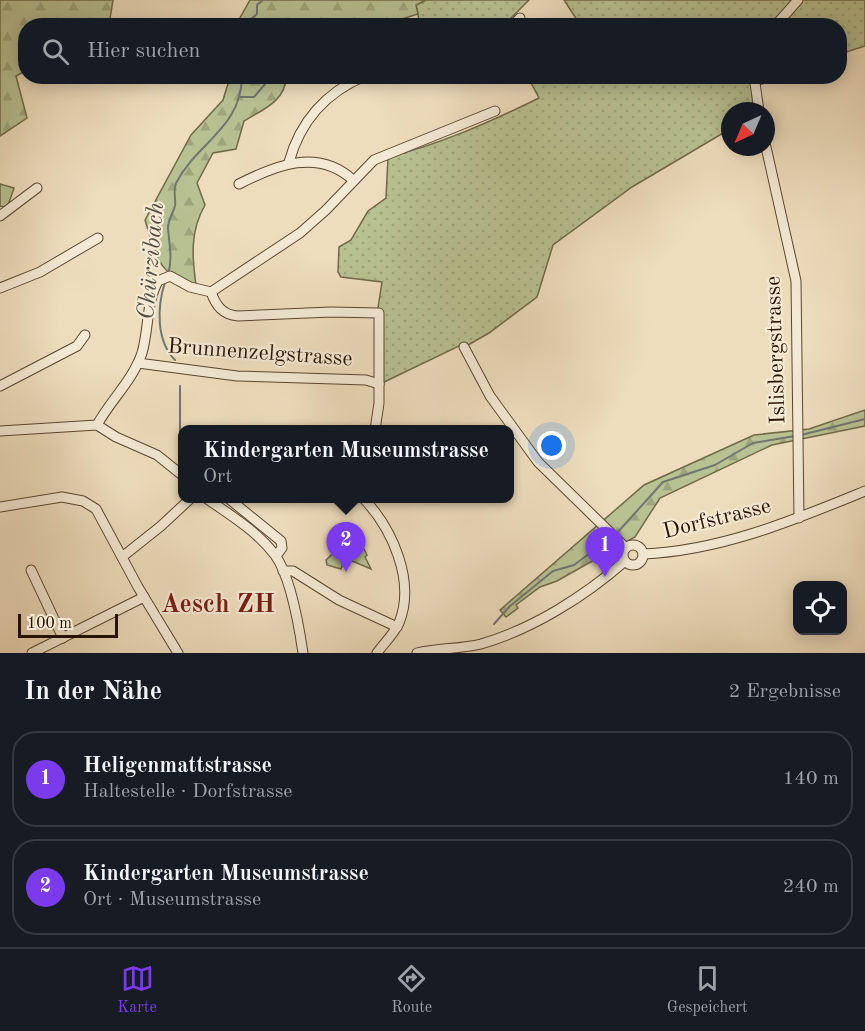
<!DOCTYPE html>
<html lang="de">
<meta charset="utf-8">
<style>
:root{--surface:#171b24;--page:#242831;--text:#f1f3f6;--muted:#9ea1a6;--line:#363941;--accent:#7c3aed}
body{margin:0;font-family:"Old Standard TT",serif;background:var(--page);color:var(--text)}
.controls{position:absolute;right:18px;bottom:18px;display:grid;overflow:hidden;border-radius:12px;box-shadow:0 3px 15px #0003}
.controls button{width:54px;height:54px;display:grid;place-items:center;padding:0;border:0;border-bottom:2px solid var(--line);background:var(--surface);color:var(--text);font:30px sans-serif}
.compass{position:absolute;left:721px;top:102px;width:54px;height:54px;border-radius:50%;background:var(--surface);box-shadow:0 3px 15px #0003;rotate:224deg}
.scale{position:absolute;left:18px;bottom:15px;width:100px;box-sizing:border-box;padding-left:6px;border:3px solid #281400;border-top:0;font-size:16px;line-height:21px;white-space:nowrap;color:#281400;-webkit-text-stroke:4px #f4e9d4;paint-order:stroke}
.you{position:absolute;left:552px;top:446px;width:21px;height:21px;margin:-15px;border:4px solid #fff;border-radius:50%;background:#1a73e8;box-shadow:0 0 0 9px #1a73e833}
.badge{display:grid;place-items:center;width:39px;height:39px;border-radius:50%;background:var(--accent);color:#fff;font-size:20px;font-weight:700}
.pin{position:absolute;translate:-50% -50px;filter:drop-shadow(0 2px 3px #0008)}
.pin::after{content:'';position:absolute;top:32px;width:21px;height:18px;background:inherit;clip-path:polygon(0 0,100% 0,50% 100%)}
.popup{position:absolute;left:178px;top:425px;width:336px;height:78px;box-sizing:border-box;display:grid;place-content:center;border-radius:12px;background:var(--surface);filter:drop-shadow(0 2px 4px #0005);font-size:20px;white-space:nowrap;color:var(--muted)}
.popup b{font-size:22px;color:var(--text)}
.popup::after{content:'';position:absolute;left:50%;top:100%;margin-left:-12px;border:12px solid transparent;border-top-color:var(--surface)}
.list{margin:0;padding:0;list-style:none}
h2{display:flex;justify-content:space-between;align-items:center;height:78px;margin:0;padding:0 24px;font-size:26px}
h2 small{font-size:20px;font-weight:400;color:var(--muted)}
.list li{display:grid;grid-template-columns:39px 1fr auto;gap:18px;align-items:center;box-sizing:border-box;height:96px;margin:0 12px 12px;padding:0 12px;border:2px solid var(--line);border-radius:24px}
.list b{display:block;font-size:22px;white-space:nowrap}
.list p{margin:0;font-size:20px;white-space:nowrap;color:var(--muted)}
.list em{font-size:20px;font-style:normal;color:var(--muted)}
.icon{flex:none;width:33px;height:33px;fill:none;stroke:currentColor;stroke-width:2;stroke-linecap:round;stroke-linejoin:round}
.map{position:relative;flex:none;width:865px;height:653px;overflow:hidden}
.search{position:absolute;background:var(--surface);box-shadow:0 3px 15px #0003;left:18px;right:18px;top:18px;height:66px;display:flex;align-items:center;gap:15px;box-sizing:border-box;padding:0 21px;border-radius:24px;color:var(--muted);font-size:22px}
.sheet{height:294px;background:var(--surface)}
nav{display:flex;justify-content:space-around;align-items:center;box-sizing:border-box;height:84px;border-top:2px solid var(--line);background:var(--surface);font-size:16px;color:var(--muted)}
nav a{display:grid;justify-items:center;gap:3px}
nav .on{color:var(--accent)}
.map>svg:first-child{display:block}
</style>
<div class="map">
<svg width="865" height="653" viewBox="0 0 865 653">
<defs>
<pattern id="grass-dots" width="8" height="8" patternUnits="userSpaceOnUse" patternTransform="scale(1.5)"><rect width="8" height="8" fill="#b8c192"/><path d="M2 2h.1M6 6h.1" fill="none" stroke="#9ea57c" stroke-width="1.8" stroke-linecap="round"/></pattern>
<pattern id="forest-firs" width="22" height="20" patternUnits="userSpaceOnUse" patternTransform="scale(1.5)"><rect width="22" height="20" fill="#b8c192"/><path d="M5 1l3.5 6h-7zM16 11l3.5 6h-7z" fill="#9ea57c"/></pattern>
<pattern id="park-crowns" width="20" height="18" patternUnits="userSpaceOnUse" patternTransform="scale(1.5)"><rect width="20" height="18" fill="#b8c192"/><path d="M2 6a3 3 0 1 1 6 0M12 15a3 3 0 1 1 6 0" fill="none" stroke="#9ea57c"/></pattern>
</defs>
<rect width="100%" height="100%" fill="#eeddbd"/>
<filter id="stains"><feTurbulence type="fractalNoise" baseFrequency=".00333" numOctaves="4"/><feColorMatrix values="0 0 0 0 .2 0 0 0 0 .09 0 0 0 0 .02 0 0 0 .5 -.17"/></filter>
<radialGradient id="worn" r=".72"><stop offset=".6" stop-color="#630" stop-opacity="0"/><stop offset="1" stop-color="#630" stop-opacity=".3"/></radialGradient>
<g fill="url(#grass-dots)" stroke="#706a49" stroke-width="1.5">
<path d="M426,0H529L503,26L420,25L416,5Z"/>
<path d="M564,0H865V46L840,54V26L577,25L579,23Z"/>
<path d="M528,77H783L759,85V111H730V129L632,187L553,245L537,297L489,333L468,345L465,343L382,383L376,321L382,282L341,277L338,272L339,247L351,240L368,211L386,198L388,157C441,144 490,122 539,98Z"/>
</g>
<g fill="url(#forest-firs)" stroke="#706a49" stroke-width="1.5">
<path d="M0,0H113L109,25L26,26L25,71L16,76L27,118L0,136Z"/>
<path d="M250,0H426L416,5L418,14L383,25H236Z"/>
<path d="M230,77H286C286,101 262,110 244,121L236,149L213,153L197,183L205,205C190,231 192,257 196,285C156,275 156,254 145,220L191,135L223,100Z"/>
<path d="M865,410V426L772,445L660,498L635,537L557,581L540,587L516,605L518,608L506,617L500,610L644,485L754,435L809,429Z"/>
</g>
<path fill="url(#park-crowns)" stroke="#706a49" stroke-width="1.5" d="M355,532L367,555L365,557L371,569L345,558L341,569L327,565L326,560Z"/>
<path fill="#b8c192" stroke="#706a49" stroke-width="1.5" d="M0,184L14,188L7,208L0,206Z"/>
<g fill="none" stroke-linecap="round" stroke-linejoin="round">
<g stroke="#707671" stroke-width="2">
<path d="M243,26L257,14V5L263,0"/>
<path d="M240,97H254L272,76"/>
<path d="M168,274C173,259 169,243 168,228C168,220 173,213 175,206C176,199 173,190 176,183C198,141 241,129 242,76"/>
<path d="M165,282C157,307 156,341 175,360"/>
<path d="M180,386V442L182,456"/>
<path d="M801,435L865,419"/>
<path d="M617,533L663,482L715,465L753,443L795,436"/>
<path d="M494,624L510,606L553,571L574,565L610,538"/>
</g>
<defs>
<g id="minor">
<path d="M512,26L520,18"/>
<path d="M775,26L798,0"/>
<path d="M754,76L759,111"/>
<path d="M766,147L796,281L799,518"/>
<path d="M289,162C300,122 326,92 365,76"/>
<path d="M239,184C276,165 318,148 353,180"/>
<path d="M0,216L37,188"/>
<path d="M0,288L40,272L98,238"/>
<path d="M211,292C216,306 223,315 238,316L331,312L379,313V403L375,430"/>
<path d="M464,347L490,396L538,462L626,548"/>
<path d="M138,363L237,376L366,380L379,384"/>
<path d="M0,386L77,346L85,335"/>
<path d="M97,425C110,401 133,380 142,353C149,329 146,303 158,281L170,276L190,287L211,292L300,233L326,210L374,160L495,111"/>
<path d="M0,431L97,425L116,437L157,455L182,475"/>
<path d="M206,498C230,515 257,531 275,555C291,577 299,626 303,653"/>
<path d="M228,498L281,541L282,548L276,556"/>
<path d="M363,498C392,528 416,581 399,623C394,634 384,643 377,653"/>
<path d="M0,507L62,497L83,501L96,509L138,587L178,653"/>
<circle cx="633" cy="555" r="10"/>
<path d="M643,554C721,551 794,520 865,491"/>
<path d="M122,557L161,526L191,498"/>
<path d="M31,570L63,638"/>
<path d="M283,571H293L339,600L397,627"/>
<path d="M32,653L144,597"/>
<path d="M417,653C438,648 461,649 481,644C533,629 585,596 625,561"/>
</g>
</defs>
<use href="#minor" stroke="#5a462f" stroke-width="11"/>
<use href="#minor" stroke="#f4e9d4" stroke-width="9"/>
</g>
<g text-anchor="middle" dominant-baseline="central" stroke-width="4.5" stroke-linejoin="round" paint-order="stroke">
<g font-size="22" fill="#281400" stroke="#f4e9d4">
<text transform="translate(776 350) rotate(-92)">Islisbergstrasse</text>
<text transform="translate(260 353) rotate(4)">Brunnenzelgstrasse</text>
<text transform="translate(717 519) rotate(-14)">Dorfstrasse</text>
</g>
<g font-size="24" font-style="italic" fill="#524d42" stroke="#f4e9d4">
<text transform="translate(152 261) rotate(-85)">Chürzibach</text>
</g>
<g font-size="26" font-weight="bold" fill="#7a1f14" stroke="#f4e9d4">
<text x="218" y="605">Aesch ZH</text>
</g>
</g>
<rect width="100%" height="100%" filter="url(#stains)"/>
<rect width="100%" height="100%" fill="url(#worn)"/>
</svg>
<div class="controls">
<button><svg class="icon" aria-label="locate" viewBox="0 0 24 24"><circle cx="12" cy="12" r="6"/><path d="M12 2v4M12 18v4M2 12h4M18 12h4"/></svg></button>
</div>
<svg class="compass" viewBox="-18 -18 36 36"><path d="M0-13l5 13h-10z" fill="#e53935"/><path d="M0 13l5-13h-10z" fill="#9ea1a6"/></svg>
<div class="scale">100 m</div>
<div class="you"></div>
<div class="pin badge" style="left:605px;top:577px">1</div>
<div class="pin badge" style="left:346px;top:572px">2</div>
<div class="popup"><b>Kindergarten Museumstrasse</b>Ort</div>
<div class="search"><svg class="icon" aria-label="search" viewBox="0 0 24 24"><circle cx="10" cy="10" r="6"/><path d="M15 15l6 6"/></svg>Hier suchen</div>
</div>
<section class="sheet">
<h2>In der Nähe<small>2 Ergebnisse</small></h2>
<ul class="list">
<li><span class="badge">1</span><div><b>Heligenmattstrasse</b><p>Haltestelle · Dorfstrasse</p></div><em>140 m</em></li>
<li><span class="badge">2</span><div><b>Kindergarten Museumstrasse</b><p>Ort · Museumstrasse</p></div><em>240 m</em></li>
</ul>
</section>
<nav>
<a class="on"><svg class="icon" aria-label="map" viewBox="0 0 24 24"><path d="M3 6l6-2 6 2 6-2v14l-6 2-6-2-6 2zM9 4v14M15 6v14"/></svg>Karte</a>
<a><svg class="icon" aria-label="directions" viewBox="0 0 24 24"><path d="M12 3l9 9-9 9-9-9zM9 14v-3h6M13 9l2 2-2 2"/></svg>Route</a>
<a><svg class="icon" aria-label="saved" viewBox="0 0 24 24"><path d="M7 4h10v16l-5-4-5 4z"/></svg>Gespeichert</a>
</nav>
